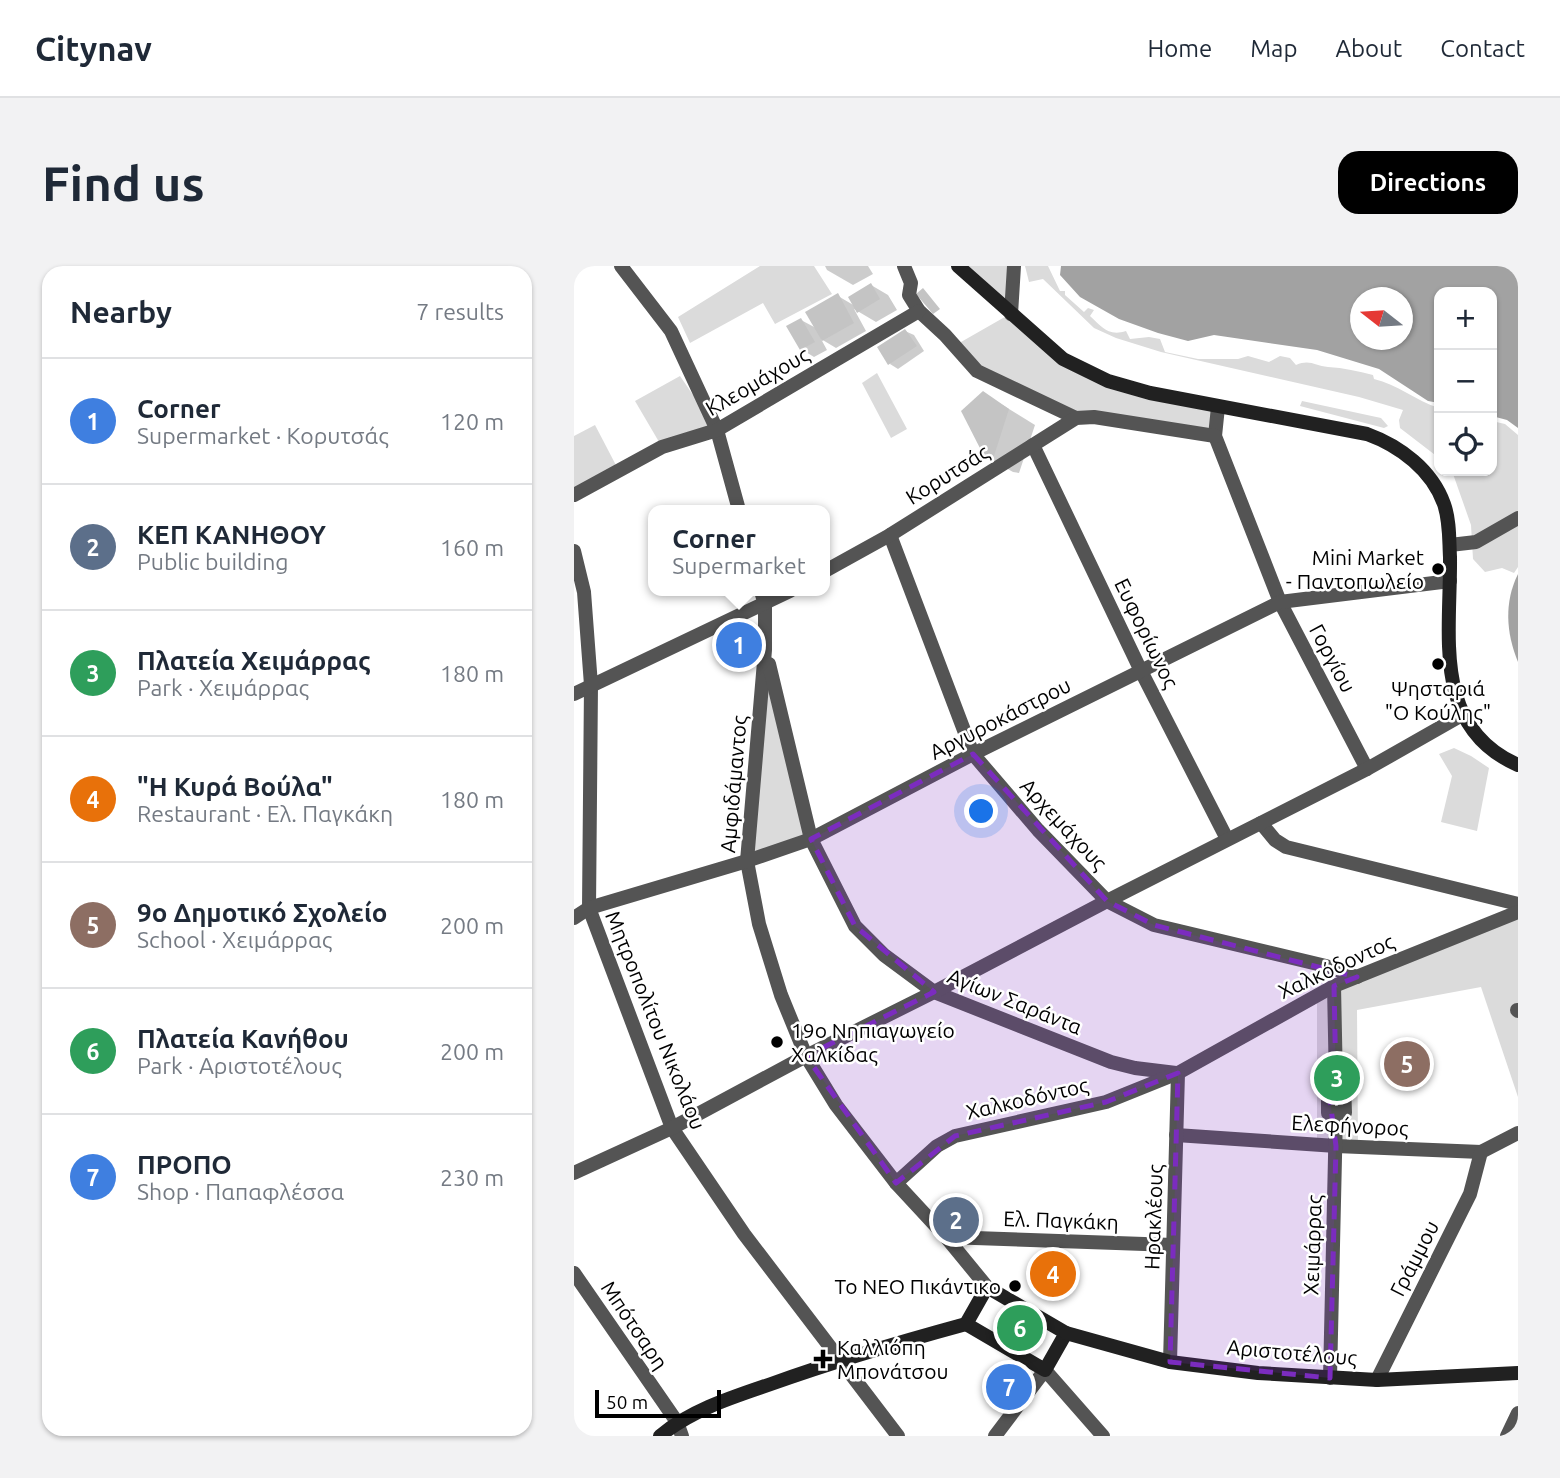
<!DOCTYPE html>
<meta charset="utf-8">
<style>
:root{--surface:#fff;--page:#f2f2f3;--text:#1f2937;--muted:#747a83;--line:#e0e1e3;--accent:#000}
body{margin:0;font-family:Ubuntu,sans-serif;background:var(--page);color:var(--text)}
.controls{position:absolute;right:21px;top:21px;display:grid;overflow:hidden;border-radius:14px;box-shadow:0 2px 5px #0004}
.controls button{width:63px;height:63px;display:grid;place-items:center;padding:0;border:0;border-bottom:2px solid var(--line);background:var(--surface);color:var(--text);font:35px sans-serif}
.compass{position:absolute;left:776px;top:21px;width:63px;height:63px;border-radius:50%;background:var(--surface);box-shadow:0 2px 5px #0004;rotate:287deg}
.scale{position:absolute;left:21px;bottom:18px;width:126px;box-sizing:border-box;padding-left:7px;border:4px solid #000;border-top:0;font-size:19px;line-height:24px;white-space:nowrap;color:#000;-webkit-text-stroke:5px #fff;paint-order:stroke}
.you{position:absolute;left:408px;top:546px;width:24px;height:24px;margin:-18px;border:5px solid #fff;border-radius:50%;background:#1a73e8;box-shadow:0 0 0 10px #1a73e833}
.badge{display:grid;place-items:center;width:46px;height:46px;border-radius:50%;background:var(--accent);color:#fff;font-size:23px;font-weight:700}
.pin{position:absolute;translate:-50% -50%;border:4px solid #fff;box-shadow:0 2px 7px #0006}
.popup{position:absolute;left:74px;top:239px;width:182px;height:91px;box-sizing:border-box;display:grid;place-content:center;border-radius:14px;background:var(--surface);filter:drop-shadow(0 2px 5px #0005);font-size:23px;white-space:nowrap;color:var(--muted)}
.popup b{font-size:26px;color:var(--text)}
.popup::after{content:'';position:absolute;left:50%;top:100%;margin-left:-14px;border:14px solid transparent;border-top-color:var(--surface)}
.list{margin:0;padding:0;list-style:none}
h2{display:flex;justify-content:space-between;align-items:center;height:91px;margin:0;padding:0 28px;font-size:30px}
h2 small{font-size:23px;font-weight:400;color:var(--muted)}
.list li{display:grid;grid-template-columns:46px 1fr auto;gap:21px;align-items:center;box-sizing:border-box;height:126px;padding:0 28px;border-top:2px solid var(--line)}
.list b{display:block;font-size:26px;white-space:nowrap}
.list p{margin:0;font-size:23px;white-space:nowrap;color:var(--muted)}
.list em{font-size:23px;font-style:normal;color:var(--muted)}
.icon{flex:none;width:38px;height:38px;fill:none;stroke:currentColor;stroke-width:2;stroke-linecap:round;stroke-linejoin:round}
.map{position:relative;flex:none;width:944px;height:1170px;overflow:hidden;border-radius:21px}
header{display:flex;align-items:center;gap:42px;box-sizing:border-box;height:98px;padding:0 35px;background:var(--surface);border-bottom:2px solid var(--line)}
header strong{font-size:33px}
nav{display:flex;gap:38px;margin-inline-start:auto;font-size:24px}
.intro{display:flex;align-items:center;justify-content:space-between;box-sizing:border-box;height:168px;padding:0 42px}
h1{margin:0;font-size:49px}
.button{padding:18px 32px;border-radius:21px;background:var(--accent);color:#fff;font-size:24px;font-weight:700}
main{display:flex;gap:42px;padding:0 42px}
aside{flex:1;background:var(--surface);border-radius:21px;box-shadow:0 2px 5px #0004}
.map>svg:first-child{display:block}
</style>
<header>
<strong>Citynav</strong>
<nav><a>Home</a><a>Map</a><a>About</a><a>Contact</a></nav>
</header>
<div class="intro"><h1>Find us</h1><a class="button">Directions</a></div>
<main>
<aside>
<h2>Nearby<small>7 results</small></h2>
<ul class="list">
<li><span class="badge" style="background:#3f7fe0">1</span><div><b>Corner</b><p>Supermarket · Κορυτσάς</p></div><em>120 m</em></li>
<li><span class="badge" style="background:#5c6f8a">2</span><div><b>ΚΕΠ ΚΑΝΗΘΟΥ</b><p>Public building</p></div><em>160 m</em></li>
<li><span class="badge" style="background:#2e9e5b">3</span><div><b>Πλατεία Χειμάρρας</b><p>Park · Χειμάρρας</p></div><em>180 m</em></li>
<li><span class="badge" style="background:#e8710a">4</span><div><b>&quot;Η Κυρά Βούλα&quot;</b><p>Restaurant · Ελ. Παγκάκη</p></div><em>180 m</em></li>
<li><span class="badge" style="background:#8d6e63">5</span><div><b>9ο Δημοτικό Σχολείο</b><p>School · Χειμάρρας</p></div><em>200 m</em></li>
<li><span class="badge" style="background:#2e9e5b">6</span><div><b>Πλατεία Κανήθου</b><p>Park · Αριστοτέλους</p></div><em>200 m</em></li>
<li><span class="badge" style="background:#3f7fe0">7</span><div><b>ΠΡΟΠΟ</b><p>Shop · Παπαφλέσσα</p></div><em>230 m</em></li>
</ul>
</aside>
<div class="map">
<svg width="944" height="1170" viewBox="0 0 944 1170">
<rect width="100%" height="100%" fill="#fff"/>
<g fill="#dbdbdb">
<path d="M186,0H240L258,28L201,58L189,37L116,77L104,51Z"/>
<path d="M384,0H440L437,48L489,93L534,115L644,141L641,170L502,152L403,105L380,80L436,48Z"/>
<path d="M451,0H474L486,25H491V29L510,46L514,42L520,44L516,50C527,60 534,71 552,65L556,73L575,71L586,73L591,86L624,93H664L674,90L695,96L706,90L716,92L722,99C736,93 741,100 754,101C770,102 784,105 799,109L800,113C823,118 842,135 865,142V192L826,162L825,154L829,144L785,131L587,86L542,72L520,62L469,13L455,16Z"/>
<path d="M303,107L333,163L317,172L288,117Z"/>
<path d="M106,110L143,164L88,181L61,135Z"/>
<path d="M728,135L807,152L814,160L810,162L726,140Z"/>
<path d="M918,155L931,158L944,169V301L940,307L928,302L911,306L899,293L897,259L878,205H918Z"/>
<path d="M21,159L45,205L0,226V170Z"/>
<path d="M191,384L237,573L173,595Z"/>
<path d="M880,482L897,490L915,502L903,565L867,556L878,510L865,488Z"/>
<path d="M944,646V831L907,721L783,744L784,881L743,879V729Z"/>
<path d="M437,1043L468,1060V1069L464,1076L451,1078L423,1063V1050L429,1044Z"/>
</g>
<g fill="#a2a2a2" fill-rule="evenodd">
<path d="M487,0H944V162L933,154L918,150V26H865V137L854,135L805,103L743,84L640,69L614,75L584,67L545,53L506,31L486,9ZM786,32H828V74H786Z"/>
<path d="M944,308V396C932,367 930,336 944,308Z"/>
<path d="M434,1046L462,1059L455,1076L426,1063Z"/>
</g>
<g fill="#0003">
<path d="M251,0H294L299,8L279,19L253,4Z"/>
<path d="M297,19L314,29L323,44L302,56L280,43L292,65L262,82L247,73L253,84L240,91L227,83V54L242,62L264,30L281,40Z"/>
<path d="M331,65L340,69L350,85L324,103L316,98Z"/>
<path d="M409,127L461,159L445,207L439,206L413,191Z"/>
</g>
<g fill="#c4c4c4">
<path d="M297,17L306,33L283,47L274,31Z"/>
<path d="M349,22L366,43L359,48L342,28Z"/>
<path d="M264,27L280,57L248,75L231,46Z"/>
<path d="M227,52L241,76L226,84L212,60Z"/>
<path d="M331,63L343,80L314,99L303,81Z"/>
<path d="M409,125L435,143L419,193L411,192L387,145Z"/>
</g>
<g fill="none" stroke-linecap="round" stroke-linejoin="round">
<g stroke="#545454" stroke-width="14">
<path d="M47,0L97,65L143,164L165,244"/>
<path d="M330,0L337,17L335,29L345,45L371,69L403,105L502,152"/>
<path d="M437,48L440,0"/>
<path d="M644,141L641,170L706,336L793,503"/>
<path d="M459,179L567,405L653,573"/>
<path d="M0,229L88,181L143,164L345,45"/>
<path d="M316,269L399,488L464,564L533,635L580,659L752,700L783,711"/>
<path d="M876,279L902,276L944,252"/>
<path d="M0,285L10,326L17,419L15,642L98,862L170,968L324,1170"/>
<path d="M251,305L316,269L502,152L520,151L641,170"/>
<path d="M187,325L191,339V384L173,595L185,658L207,729L232,790L262,839L322,917L372,971L413,1021"/>
<path d="M195,398L237,573L281,660L310,689L360,726L537,796L561,802L602,807"/>
<path d="M0,428L216,325"/>
<path d="M687,557L701,574L712,581L944,638"/>
<path d="M0,652L15,642L173,595L237,573L399,488L706,336L876,315"/>
<path d="M760,720L762,818"/>
<path d="M943,744L944,745"/>
<path d="M770,818L771,847H754V819Z"/>
<path d="M602,869L762,880L907,886L944,867"/>
<path d="M0,907L98,862L232,790L360,726L533,635L793,503L888,449"/>
<path d="M322,917L363,880L381,870L532,836L604,807L760,720L944,646"/>
<path d="M372,971L599,979"/>
<path d="M0,1007L103,1156L108,1170"/>
<path d="M596,1096L604,807"/>
<path d="M756,1112L762,847"/>
<path d="M803,1114L896,928L907,886"/>
<path d="M421,1170L471,1104L529,1170"/>
<path d="M933,1170L944,1147"/>
</g>
<g stroke="#212121" stroke-width="14">
<path d="M384,0L489,93L534,115L576,127L793,168C826,180 858,204 870,238C876,255 875,274 876,291C877,368 857,461 944,499"/>
<path d="M413,1021L492,1067L471,1104L392,1058Z"/>
<path d="M492,1067L596,1096L684,1107L803,1114L944,1107"/>
<path d="M86,1170C117,1144 159,1131 197,1118C261,1095 326,1076 392,1058"/>
</g>
</g>
<path fill="#7b2cbf" fill-opacity="0.2" stroke="#7b2cbf" stroke-width="5" stroke-dasharray="14 9" stroke-linejoin="round" d="M399,488L533,635L580,659L783,711L760,720L762,818L754,819L762,880L756,1112L596,1096L604,807L532,836L381,870L322,917L232,790L360,726L281,660L237,573Z"/>
<g fill="#000" stroke="#fff" stroke-width="2.5">
<circle cx="864" cy="303" r="7"/>
<circle cx="864" cy="398" r="7"/>
<circle cx="203" cy="776" r="7"/>
<circle cx="441" cy="1020" r="7"/>
<path d="M245.5 1082.5h7v7h7v7h-7v7h-7v-7h-7v-7h7z"/>
</g>
<g text-anchor="middle" dominant-baseline="central" stroke-width="5" stroke-linejoin="round" paint-order="stroke">
<g font-size="21" fill="#000" stroke="#fff">
<text transform="translate(183 115) rotate(-30)">Κλεομάχους</text>
<text transform="translate(373 208) rotate(-32)">Κορυτσάς</text>
<text transform="translate(573 367) rotate(64)">Ευφορίωνος</text>
<text transform="translate(759 392) rotate(62)">Γοργίου</text>
<text transform="translate(426 452) rotate(-27)">Αργυροκάστρου</text>
<text transform="translate(159 518) rotate(-85)">Αμφιδάμαντος</text>
<text transform="translate(490 558) rotate(47)">Αρχεμάχους</text>
<text transform="translate(762 700) rotate(-25)">Χαλκόδοντος</text>
<text transform="translate(441 735) rotate(22)">Αγίων Σαράντα</text>
<text transform="translate(82 754) rotate(68)">Μητροπολίτου Νικολάου</text>
<text transform="translate(453 832) rotate(-13)">Χαλκοδόντος</text>
<text transform="translate(776 859) rotate(3)">Ελεφήνορος</text>
<text transform="translate(579 951) rotate(-88)">Ηρακλέους</text>
<text transform="translate(487 954) rotate(2)">Ελ. Παγκάκη</text>
<text transform="translate(738 979) rotate(-88)">Χειμάρρας</text>
<text transform="translate(840 992) rotate(-63)">Γράμμου</text>
<text transform="translate(61 1059) rotate(56)">Μπότσαρη</text>
<text transform="translate(718 1086) rotate(5)">Αριστοτέλους</text>
</g>
<g font-size="21" fill="#000" stroke="#fff" text-anchor="end">
<text x="850" y="291">Mini Market<tspan x="850" dy="24">- Παντοπωλείο</tspan></text>
<text x="864" y="422" text-anchor="middle">Ψησταριά<tspan x="864" dy="24">"Ο Κούλης"</tspan></text>
<text x="217" y="764" text-anchor="start">19ο Νηπιαγωγείο<tspan x="217" dy="24">Χαλκίδας</tspan></text>
<text x="427" y="1020">Το ΝΕΟ Πικάντικο</text>
<text x="263" y="1081" text-anchor="start">Καλλιόπη<tspan x="263" dy="24">Μπονάτσου</tspan></text>
</g>
</g>
</svg>
<div class="controls">
<button>+</button>
<button>−</button>
<button><svg class="icon" aria-label="locate" viewBox="0 0 24 24"><circle cx="12" cy="12" r="6"/><path d="M12 2v4M12 18v4M2 12h4M18 12h4"/></svg></button>
</div>
<svg class="compass" viewBox="-18 -18 36 36"><path d="M0-13l5 13h-10z" fill="#e53935"/><path d="M0 13l5-13h-10z" fill="#747a83"/></svg>
<div class="scale">50 m</div>
<div class="you"></div>
<div class="pin badge" style="left:165px;top:379px;background:#3f7fe0">1</div>
<div class="popup"><b>Corner</b>Supermarket</div>
<div class="pin badge" style="left:382px;top:954px;background:#5c6f8a">2</div>
<div class="pin badge" style="left:763px;top:812px;background:#2e9e5b">3</div>
<div class="pin badge" style="left:479px;top:1008px;background:#e8710a">4</div>
<div class="pin badge" style="left:833px;top:798px;background:#8d6e63">5</div>
<div class="pin badge" style="left:446px;top:1062px;background:#2e9e5b">6</div>
<div class="pin badge" style="left:435px;top:1121px;background:#3f7fe0">7</div>
</div>
</main>
